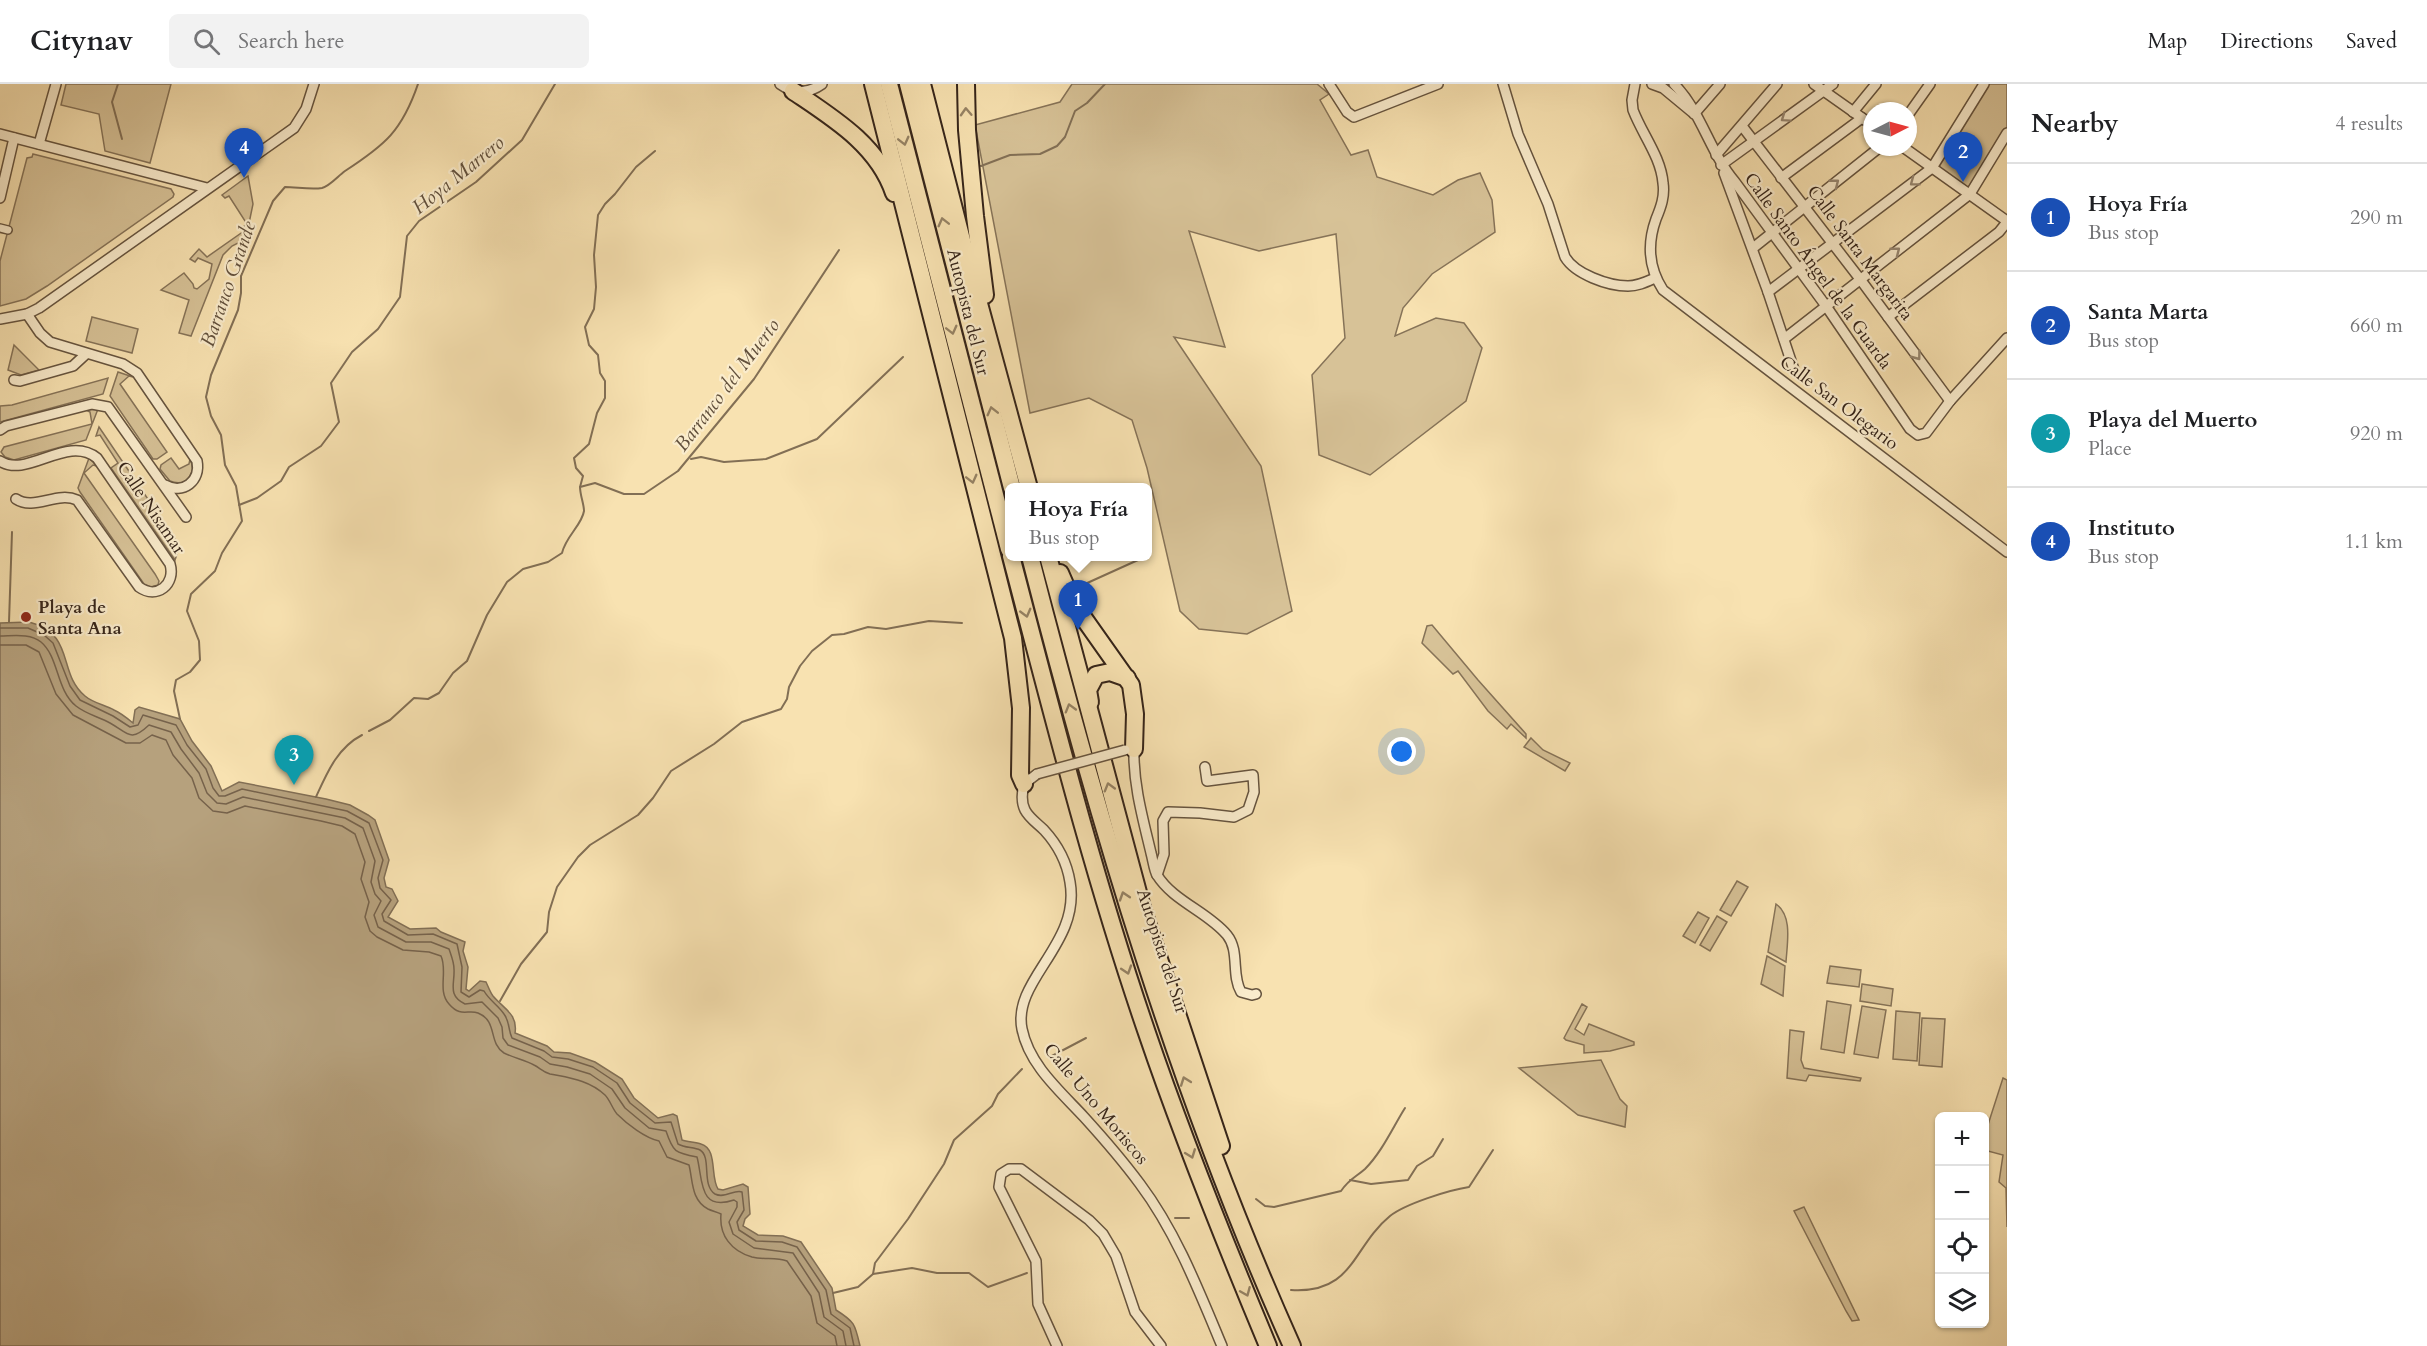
<!DOCTYPE html>
<meta charset="utf-8">
<style>
:root{--surface:#fff;--page:#f2f2f2;--text:#202124;--muted:#757577;--line:#e0e0e0;--accent:#b45309}
body{margin:0;font-family:Cardo,serif;background:var(--page);color:var(--text)}
.controls{position:absolute;right:18px;bottom:18px;display:grid;overflow:hidden;border-radius:9px;box-shadow:0 2px 4px #0004}
.controls button{width:54px;height:54px;display:grid;place-items:center;padding:0;border:0;border-bottom:2px solid var(--line);background:var(--surface);color:var(--text);font:30px sans-serif}
.compass{position:absolute;left:1863px;top:18px;width:54px;height:54px;border-radius:50%;background:var(--surface);box-shadow:0 2px 4px #0004;rotate:84deg}
.you{position:absolute;left:1402px;top:668px;width:21px;height:21px;margin:-15px;border:4px solid #fff;border-radius:50%;background:#1a73e8;box-shadow:0 0 0 9px #1a73e833}
.badge{display:grid;place-items:center;width:39px;height:39px;border-radius:50%;background:var(--accent);color:#fff;font-size:20px;font-weight:700}
.pin{position:absolute;translate:-50% -50px;filter:drop-shadow(0 2px 3px #0008)}
.pin::after{content:'';position:absolute;top:32px;width:21px;height:18px;background:inherit;clip-path:polygon(0 0,100% 0,50% 100%)}
.popup{position:absolute;left:1005px;top:399px;width:147px;height:78px;box-sizing:border-box;display:grid;place-content:center;border-radius:9px;background:var(--surface);filter:drop-shadow(0 2px 4px #0005);font-size:20px;white-space:nowrap;color:var(--muted)}
.popup b{font-size:22px;color:var(--text)}
.popup::after{content:'';position:absolute;left:50%;top:100%;margin-left:-12px;border:12px solid transparent;border-top-color:var(--surface)}
.list{margin:0;padding:0;list-style:none}
h2{display:flex;justify-content:space-between;align-items:center;height:78px;margin:0;padding:0 24px;font-size:26px}
h2 small{font-size:20px;font-weight:400;color:var(--muted)}
.list li{display:grid;grid-template-columns:39px 1fr auto;gap:18px;align-items:center;box-sizing:border-box;height:108px;padding:0 24px;border-top:2px solid var(--line)}
.list b{display:block;font-size:22px;white-space:nowrap}
.list p{margin:0;font-size:20px;white-space:nowrap;color:var(--muted)}
.list em{font-size:20px;font-style:normal;color:var(--muted)}
.icon{flex:none;width:33px;height:33px;fill:none;stroke:currentColor;stroke-width:2;stroke-linecap:round;stroke-linejoin:round}
.map{position:relative;flex:none;width:2007px;height:1262px;overflow:hidden}
header{display:flex;align-items:center;gap:36px;box-sizing:border-box;height:84px;padding:0 30px;background:var(--surface);border-bottom:2px solid var(--line)}
header strong{font-size:28px}
nav{display:flex;gap:33px;margin-inline-start:auto;font-size:21px}
.search{width:420px;height:54px;background:var(--page);display:flex;align-items:center;gap:15px;box-sizing:border-box;padding:0 21px;border-radius:9px;color:var(--muted);font-size:22px}
main{display:flex}
aside{flex:1;background:var(--surface)}
.map>svg:first-child{display:block}
</style>
<header>
<strong>Citynav</strong>
<div class="search"><svg class="icon" aria-label="search" viewBox="0 0 24 24"><circle cx="10" cy="10" r="6"/><path d="M15 15l6 6"/></svg>Search here</div>
<nav><a>Map</a><a>Directions</a><a>Saved</a></nav>
</header>
<main>
<div class="map">
<svg width="2007" height="1262" viewBox="0 0 2007 1262">
<rect width="100%" height="100%" fill="#f8e2b1"/>
<filter id="stains"><feTurbulence type="fractalNoise" baseFrequency=".00333" numOctaves="4"/><feColorMatrix values="0 0 0 0 .2 0 0 0 0 .09 0 0 0 0 .02 0 0 0 .5 -.17"/></filter>
<radialGradient id="worn" r=".72"><stop offset=".6" stop-color="#630" stop-opacity="0"/><stop offset="1" stop-color="#630" stop-opacity=".3"/></radialGradient>
<g fill="#d7c297" stroke="#867358" stroke-width="1.5">
<path d="M66,0H171L150,79L105,67L99,30L61,21Z"/>
<path d="M1072,0H1317L1329,10L1320,16L1351,71L1368,66L1377,93L1433,111L1458,96L1480,89L1492,116L1495,148L1432,190L1403,224L1395,252L1436,234L1464,239L1482,264L1466,317L1370,391L1319,371L1312,291L1345,254L1336,150L1259,167L1189,147L1225,263L1174,253L1261,382L1292,527L1247,550L1199,545L1180,527L1147,384L1132,336L1089,314L1030,329L975,41L1060,18Z"/>
<path d="M1984,0H2007V49L1970,110L1932,84Z"/>
<path d="M33,70L171,105L174,110L173,113L47,202L26,215L0,222V177L27,74L32,73Z"/>
<path d="M248,92L253,120L247,149L242,157L232,162L223,171L191,252L179,249L189,216L161,206L184,189L193,200L194,204L197,205L209,195L212,180L198,174L195,178L190,175L199,165L207,173L244,147L243,143L247,140L229,112L225,114L222,111Z"/>
<path d="M92,233L138,245L132,269L86,257Z"/>
<path d="M14,261L39,286L21,291L8,286Z"/>
<path d="M118,288L133,293L129,292L120,300L167,368L157,375H153L110,312Z"/>
<path d="M108,294L103,310L0,338V322L12,321Z"/>
<path d="M98,325L86,356L14,376L5,373L1,368L4,363L92,340L90,328L86,326Z"/>
<path d="M99,343L175,455L178,467L175,476L111,384L118,379L100,351L96,352Z"/>
<path d="M89,374L97,382L93,381L84,389L155,490L159,497L158,501L151,503L144,500L80,408L78,404Z"/>
<path d="M171,374L179,385L189,380L190,375C197,390 186,403 170,397L160,385L161,381Z"/>
<path d="M1432,541L1478,596L1526,650V654L1511,640L1507,645L1488,627L1458,587L1453,590L1422,559L1427,542Z"/>
<path d="M1531,654L1543,666L1570,679L1565,687L1524,663Z"/>
<path d="M1737,797L1748,803L1731,832L1720,826Z"/>
<path d="M1776,820C1793,832 1787,860 1786,878L1768,868Z"/>
<path d="M1698,828L1709,834L1695,859L1683,852Z"/>
<path d="M1717,832L1727,838L1710,867L1700,861Z"/>
<path d="M1767,872L1785,882L1783,912L1761,900Z"/>
<path d="M1830,882L1861,886L1859,903L1827,899Z"/>
<path d="M1862,900L1893,905L1891,922L1860,917Z"/>
<path d="M1827,917L1851,921L1844,969L1821,965Z"/>
<path d="M1582,920L1587,923L1575,945L1584,951L1589,940L1634,958V961L1610,967L1584,969V961L1566,956L1564,954Z"/>
<path d="M1862,922L1886,926L1878,974L1854,970Z"/>
<path d="M1896,927L1920,929L1917,977L1893,975Z"/>
<path d="M1922,934L1945,935L1942,983L1919,981Z"/>
<path d="M1790,946L1804,948L1801,976L1804,984L1861,994L1860,997L1809,991L1806,997L1787,994Z"/>
<path d="M1601,976L1620,1015L1627,1022L1625,1043L1578,1031L1519,984Z"/>
<path d="M2003,994L2007,996V1143L2006,1104L1999,1098L2003,1071L1984,1066L1985,1050Z"/>
<path d="M1804,1123L1859,1236L1852,1237L1846,1227L1794,1127Z"/>
</g>
<path fill="#b6a17d" stroke="#826f55" stroke-width="1.5" d="M29,538C76,550 57,589 85,612C93,619 105,621 114,626C121,629 127,634 133,639L135,626L139,623L180,635L192,657L211,682L222,707L239,698L326,715L350,721L368,731L375,736L389,776L384,794L386,803L392,805L398,817L388,833L410,845L436,844L441,848L465,858L463,867L468,883L466,905L469,907L480,897L486,898C488,902 490,908 493,912C504,925 518,930 515,949L547,962L554,968L570,969L595,978L622,995L634,1014L658,1034L673,1030L677,1032L682,1056C688,1058 696,1058 701,1060C718,1065 710,1093 718,1105L723,1106L743,1100L748,1103L750,1130L745,1135L743,1142L758,1151L783,1152L801,1158L832,1204L836,1226C855,1238 855,1240 860,1262H0V539Z"/>
<g fill="none" stroke-linecap="round" stroke-linejoin="round">
<g stroke="#76624b" stroke-width="1.5">
<path d="M0,544H28L44,551L53,559L70,602L80,616L113,632L130,643L138,641L143,631L176,641L187,661L206,685L213,704L219,712H225L242,705L347,727L369,739L383,776L378,794L380,804L391,816L382,830L384,837L408,851L433,850L457,860L462,883L461,908L469,913L480,906L484,907C489,916 498,921 504,930C510,938 508,946 512,954L544,967L552,973L568,975L593,983L617,999L630,1019L655,1039L671,1038L678,1060C685,1064 694,1063 700,1066C712,1073 701,1101 715,1110C725,1115 734,1105 742,1108L744,1126L737,1138L739,1146L756,1157L782,1158L797,1163L826,1206L831,1230L850,1244L854,1262"/>
<path d="M0,552C13,552 30,549 41,558C59,573 56,606 76,622C86,630 99,633 110,639C128,649 130,659 149,641L171,648L181,665L199,689L207,709L217,719L226,720L243,713L345,734L363,744L375,777L371,798L375,810L381,817L374,831L378,843L406,858H431L449,865C451,871 454,878 454,885C455,900 447,911 465,920L482,918L498,934L502,943L503,954L508,961L540,973L550,980L567,983L590,990L612,1005L625,1024L649,1044L666,1047C673,1068 675,1069 697,1073C703,1095 698,1128 734,1116L737,1118V1123L729,1138L733,1150L754,1164L793,1169L819,1209L824,1233L843,1247L846,1262"/>
<path d="M0,561H26L39,568L56,610L73,631L126,659H140L152,651L166,656L173,671L192,694L199,714L213,727L227,729L245,722L321,737L342,742L355,750L365,778L361,795L369,818L365,833L370,847L377,853L403,866L429,868L441,872C448,887 437,907 449,920C461,934 468,925 478,929C498,937 488,959 504,969C514,974 525,976 534,981C540,984 543,988 550,990C570,994 589,996 605,1011C610,1016 612,1024 617,1030C627,1040 645,1054 659,1057L667,1073L689,1081C693,1097 691,1116 708,1125C712,1127 717,1128 721,1130C719,1151 731,1167 752,1173C764,1176 776,1173 787,1177L811,1212L817,1239L835,1252L837,1262"/>
</g>
<g stroke="#826f55" stroke-width="2">
<path d="M118,0L112,18L122,55"/>
<path d="M981,82L1010,71L1040,70L1057,62L1065,53L1075,27L1087,19L1105,0"/>
<path d="M691,375L701,373L724,378L766,375L817,355L903,273"/>
<path d="M580,403L583,392L576,384L574,374L589,360L597,329L605,314V297L600,289L598,271L589,261L585,243L594,225L596,203L594,171L598,131L605,120L615,110L636,83L655,67"/>
<path d="M239,421L257,414L281,397L289,383L321,362L339,338L331,299L352,268L378,245L400,213L407,152L419,137L476,98L522,56L555,0"/>
<path d="M1085,500L1138,476"/>
<path d="M9,538L12,448"/>
<path d="M180,635L174,607L176,596L190,588L200,576L199,557L187,527L191,510L215,487L222,469L242,437L236,402L225,381L221,351L211,332L206,313L211,291L238,226L241,209V192L273,117L285,103C296,103 311,106 322,104C330,102 338,92 345,87C385,61 402,47 418,0"/>
<path d="M369,647L390,636L414,614L428,615L439,609L453,589L467,577L487,531L507,498L523,485L548,478L562,469C566,452 582,441 584,427C584,420 580,411 580,403L595,399L624,410H644L678,387L754,295L839,166"/>
<path d="M316,713C327,689 337,664 362,651"/>
<path d="M500,917L521,880L547,848L549,828L557,803L578,773L590,761L638,731L653,714L671,687L714,660L742,638L781,625L787,615L789,603L800,582L812,567L832,551L844,550L868,543L886,545L929,537L962,539"/>
<path d="M1050,973L1086,954"/>
<path d="M1350,1096L1371,1100L1408,1096L1417,1082L1433,1072L1443,1055"/>
<path d="M1256,1115L1265,1122L1274,1123L1341,1107C1349,1095 1356,1093 1365,1085C1382,1068 1393,1043 1405,1024"/>
<path d="M1175,1134H1189"/>
<path d="M873,1190L875,1179L908,1135L944,1080L954,1056L992,1022L998,1010L1022,985"/>
<path d="M1291,1206C1354,1210 1352,1163 1390,1132C1405,1120 1449,1106 1469,1103L1493,1066"/>
<path d="M833,1209L858,1203L873,1190L912,1184L937,1189H969L988,1203L1027,1189"/>
</g>
<defs>
<path id="pedestrian" d="M0,144L8,146"/>
<g id="minor">
<path d="M780,0C794,10 808,10 822,0"/>
<path d="M1329,0L1347,28L1354,33L1438,0"/>
<path d="M1503,0L1518,50L1548,120L1565,173C1575,190 1608,202 1628,202C1638,202 1646,198 1655,194"/>
<path d="M1635,0L1632,16L1633,26C1642,50 1661,73 1663,99C1665,112 1661,123 1656,135C1647,160 1648,183 1663,206L2007,468"/>
<path d="M1652,0L1663,4L1692,28"/>
<path d="M1674,0C1701,27 1710,69 1735,98L1826,222L1910,345L1918,351L1926,349L1950,317L2007,254"/>
<path d="M1814,0L1872,41"/>
<path d="M1853,28L1876,0"/>
<path d="M1694,30L1720,0"/>
<path d="M1908,31L1930,0"/>
<path d="M1742,42L1860,195L1950,317"/>
<path d="M0,50L207,104"/>
<path d="M39,60L56,0"/>
<path d="M1903,63L2007,137"/>
<path d="M1716,71L1777,0"/>
<path d="M1721,81L1833,0"/>
<path d="M1724,89L1768,208L1794,286"/>
<path d="M1781,94L1862,34"/>
<path d="M0,114L14,54"/>
<path d="M1753,164L1880,63"/>
<path d="M1768,208L1932,84L1984,0"/>
<path d="M27,230L40,249L50,258L123,280L137,289L197,377C201,397 183,411 165,401"/>
<path d="M1888,233L1999,148L2007,138"/>
<path d="M0,235L27,230L39,224L294,44L306,25L314,0"/>
<path d="M1784,255L1970,110L2007,49"/>
<path d="M14,296L20,297L73,282L86,270"/>
<path d="M0,346L6,342L92,320L108,323L186,433"/>
<path d="M0,377C27,395 67,350 97,374L170,480C176,500 157,516 139,503L77,416C57,407 34,427 16,415"/>
<path d="M1130,665H1134C1133,700 1143,735 1151,769C1153,776 1154,786 1157,791C1173,817 1208,828 1227,851C1240,867 1231,891 1241,908L1252,911L1256,910"/>
<path d="M1037,690L1024,700C1022,708 1021,718 1025,726C1029,734 1038,740 1044,746C1057,760 1067,779 1070,798C1081,860 1012,896 1022,945C1029,981 1061,1008 1084,1033C1104,1055 1123,1077 1140,1100C1176,1148 1199,1207 1222,1262"/>
<path d="M1157,791L1164,770L1163,737L1168,728L1200,729L1234,733L1248,726L1254,708L1253,691L1207,697L1205,683"/>
<path d="M1057,1262L1038,1220L1036,1177L999,1103L1001,1090L1009,1085H1021L1089,1136L1103,1150L1116,1172L1135,1228L1161,1262"/>
</g>
<g id="motorway">
<path d="M873,0L1013,554L1021,624L1020,691L1024,700"/>
<path d="M889,0L1009,465"/>
<path d="M908,0L1012,404"/>
<path d="M922,0L965,168L1029,404"/>
<path d="M966,0L967,46L975,132L985,211"/>
<path d="M793,7C833,34 878,61 894,109"/>
<path d="M1011,472C1053,632 1093,792 1147,949C1183,1055 1225,1159 1268,1262"/>
<path d="M1030,472C1099,742 1178,1008 1292,1262"/>
<path d="M1048,472L1143,827L1221,1062"/>
<path d="M1060,489L1073,519L1131,601L1135,630L1134,665"/>
<path d="M1090,618L1088,606L1096,591L1110,588L1127,594"/>
</g>
</defs>
<use href="#pedestrian" stroke="#66543f" stroke-width="10"/>
<use href="#minor" stroke="#66543f" stroke-width="12"/>
<use href="#motorway" stroke="#352419" stroke-width="20"/>
<use href="#pedestrian" stroke="#faeccc" stroke-width="7"/>
<use href="#minor" stroke="#faeccc" stroke-width="9"/>
<use href="#motorway" stroke="#f8e2b1" stroke-width="16"/>
<defs>
<path id="minor-bridge" d="M1037,690L1125,666"/>
</defs>
<use href="#minor-bridge" stroke="#66543f" stroke-width="12" stroke-linecap="butt"/>
<use href="#minor-bridge" stroke="#faeccc" stroke-width="9"/>
</g>
<defs><path id="oneway-chevron" d="M-2-3.5L2.5 0L-2 3.5" fill="none" stroke-width="1.6" stroke-linecap="round" stroke-linejoin="round" transform="scale(1.5)"/></defs>
<g stroke="#968365">
<use href="#oneway-chevron" transform="translate(966 28) rotate(-93)"/>
<use href="#oneway-chevron" transform="translate(904 57) rotate(76)"/>
<use href="#oneway-chevron" transform="translate(943 138) rotate(-104)"/>
<use href="#oneway-chevron" transform="translate(952 246) rotate(76)"/>
<use href="#oneway-chevron" transform="translate(992 327) rotate(-104)"/>
<use href="#oneway-chevron" transform="translate(972 395) rotate(76)"/>
<use href="#oneway-chevron" transform="translate(1026 529) rotate(75)"/>
<use href="#oneway-chevron" transform="translate(1070 624) rotate(-106)"/>
<use href="#oneway-chevron" transform="translate(1109 703) rotate(-106)"/>
<use href="#oneway-chevron" transform="translate(1124 812) rotate(-108)"/>
<use href="#oneway-chevron" transform="translate(1127 886) rotate(72)"/>
<use href="#oneway-chevron" transform="translate(1185 997) rotate(-110)"/>
<use href="#oneway-chevron" transform="translate(1191 1070) rotate(69)"/>
<use href="#oneway-chevron" transform="translate(1246 1208) rotate(67)"/>
</g>
<g stroke="#988872">
<use href="#oneway-chevron" transform="translate(1785 34) rotate(145)"/>
<use href="#oneway-chevron" transform="translate(1914 98) rotate(143)"/>
<use href="#oneway-chevron" transform="translate(1835 99) rotate(-38)"/>
<use href="#oneway-chevron" transform="translate(1896 167) rotate(-38)"/>
<use href="#oneway-chevron" transform="translate(1917 272) rotate(53)"/>
</g>
<circle fill="#8f2418" stroke="#faeccc" stroke-width="2" cx="26" cy="533" r="6"/>
<g text-anchor="middle" dominant-baseline="central" stroke-width="4.5" stroke-linejoin="round" paint-order="stroke">
<g font-size="18" fill="#352419" stroke="#faeccc">
<text transform="translate(1860 169) rotate(53)">Calle Santa Margarita</text>
<text transform="translate(1818 187) rotate(54)">Calle Santo Ángel de la Guarda</text>
<text transform="translate(968 228) rotate(76)">Autopista del Sur</text>
<text transform="translate(1839 319) rotate(37)">Calle San Olegario</text>
<text transform="translate(151 424) rotate(56)">Calle Nisamar</text>
<text transform="translate(1162 867) rotate(72)">Autopista del Sur</text>
<text transform="translate(1096 1020) rotate(50)">Calle Uno Moriscos</text>
</g>
<g font-size="18" font-weight="bold" fill="#352419" stroke="#faeccc" text-anchor="start">
<text x="38" y="523">Playa de<tspan x="38" dy="21">Santa Ana</tspan></text>
</g>
<g font-size="20" font-style="italic" fill="#62503c" stroke="#faeccc">
<text transform="translate(458 91) rotate(-39)">Hoya Marrero</text>
<text transform="translate(228 200) rotate(-71)">Barranco Grande</text>
<text transform="translate(727 301) rotate(-53)">Barranco del Muerto</text>
</g>
</g>
<rect width="100%" height="100%" filter="url(#stains)"/>
<rect width="100%" height="100%" fill="url(#worn)"/>
</svg>
<div class="controls">
<button>+</button>
<button>−</button>
<button><svg class="icon" aria-label="locate" viewBox="0 0 24 24"><circle cx="12" cy="12" r="6"/><path d="M12 2v4M12 18v4M2 12h4M18 12h4"/></svg></button>
<button><svg class="icon" aria-label="layers" viewBox="0 0 24 24"><path d="M12 4l9 5-9 5-9-5zM3 14l9 5 9-5"/></svg></button>
</div>
<svg class="compass" viewBox="-18 -18 36 36"><path d="M0-13l5 13h-10z" fill="#e53935"/><path d="M0 13l5-13h-10z" fill="#757577"/></svg>
<div class="you"></div>
<div class="pin badge" style="left:1078px;top:546px;background:#1a4fb4">1</div>
<div class="popup"><b>Hoya Fría</b>Bus stop</div>
<div class="pin badge" style="left:1963px;top:98px;background:#1a4fb4">2</div>
<div class="pin badge" style="left:294px;top:701px;background:#0f9aa8">3</div>
<div class="pin badge" style="left:244px;top:94px;background:#1a4fb4">4</div>
</div>
<aside>
<h2>Nearby<small>4 results</small></h2>
<ul class="list">
<li><span class="badge" style="background:#1a4fb4">1</span><div><b>Hoya Fría</b><p>Bus stop</p></div><em>290 m</em></li>
<li><span class="badge" style="background:#1a4fb4">2</span><div><b>Santa Marta</b><p>Bus stop</p></div><em>660 m</em></li>
<li><span class="badge" style="background:#0f9aa8">3</span><div><b>Playa del Muerto</b><p>Place</p></div><em>920 m</em></li>
<li><span class="badge" style="background:#1a4fb4">4</span><div><b>Instituto</b><p>Bus stop</p></div><em>1.1 km</em></li>
</ul>
</aside>
</main>
